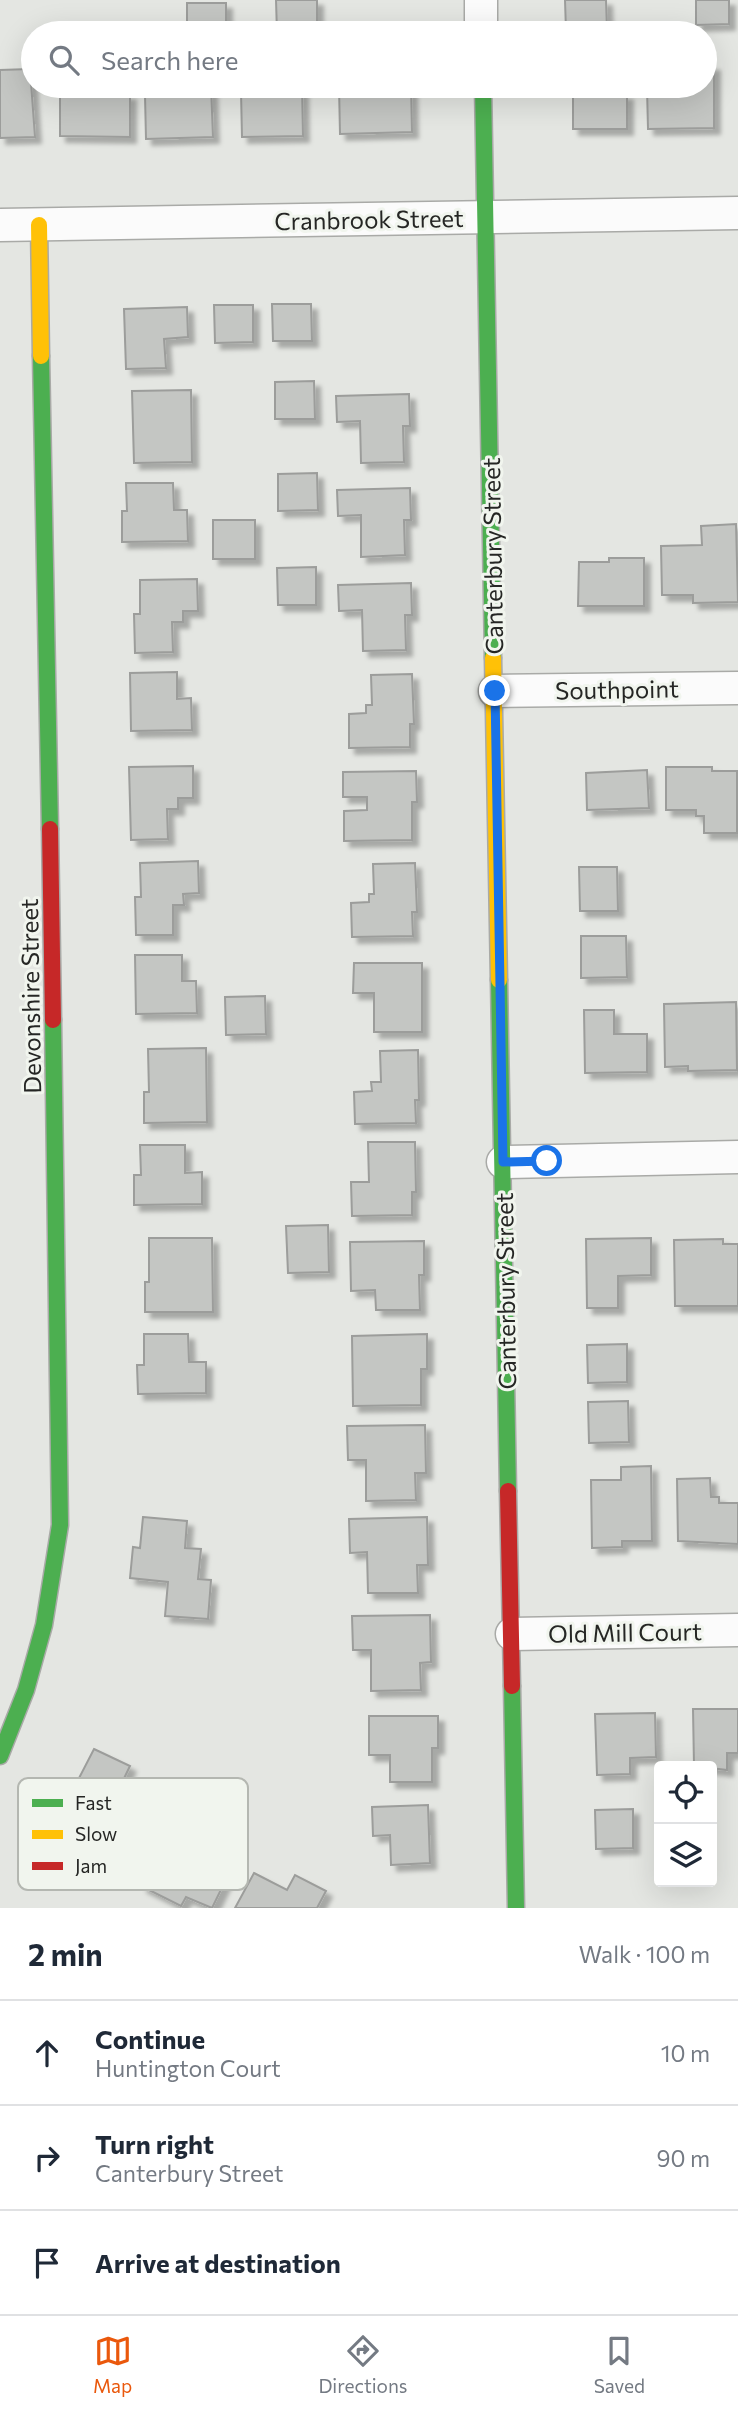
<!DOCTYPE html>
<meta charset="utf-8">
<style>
:root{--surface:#fff;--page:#f6f6f7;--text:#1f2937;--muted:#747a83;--line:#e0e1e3;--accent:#ea580c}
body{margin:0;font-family:Commissioner,sans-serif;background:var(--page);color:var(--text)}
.controls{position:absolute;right:21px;bottom:21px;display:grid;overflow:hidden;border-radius:7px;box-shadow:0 7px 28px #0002}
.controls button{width:63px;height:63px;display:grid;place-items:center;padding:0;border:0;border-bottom:2px solid var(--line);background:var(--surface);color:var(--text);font:35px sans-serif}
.stop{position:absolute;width:21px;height:21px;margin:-16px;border:5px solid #1a73e8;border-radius:50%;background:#fff}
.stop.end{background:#1a73e8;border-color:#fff;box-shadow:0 2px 7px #0008}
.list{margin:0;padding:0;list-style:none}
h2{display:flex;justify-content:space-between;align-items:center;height:91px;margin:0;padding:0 28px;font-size:30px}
h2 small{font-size:23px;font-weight:400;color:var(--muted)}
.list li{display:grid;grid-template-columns:46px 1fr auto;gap:21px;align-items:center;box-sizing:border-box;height:105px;padding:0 28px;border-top:2px solid var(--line)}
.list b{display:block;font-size:26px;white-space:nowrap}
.list p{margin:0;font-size:23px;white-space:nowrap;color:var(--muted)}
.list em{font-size:23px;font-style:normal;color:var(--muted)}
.icon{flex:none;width:38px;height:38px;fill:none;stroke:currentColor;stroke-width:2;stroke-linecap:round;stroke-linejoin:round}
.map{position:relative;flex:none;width:738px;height:1908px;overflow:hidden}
.search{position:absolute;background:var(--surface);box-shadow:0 7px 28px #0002;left:21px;right:21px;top:21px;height:77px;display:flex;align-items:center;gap:18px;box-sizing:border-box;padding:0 24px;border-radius:38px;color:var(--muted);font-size:26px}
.sheet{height:406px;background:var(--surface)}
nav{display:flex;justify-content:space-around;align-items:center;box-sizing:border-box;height:98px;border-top:2px solid var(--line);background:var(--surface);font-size:19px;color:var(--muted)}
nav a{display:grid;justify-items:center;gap:4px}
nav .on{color:var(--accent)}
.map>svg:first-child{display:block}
</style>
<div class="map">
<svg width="738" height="1908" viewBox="0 0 738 1908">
<defs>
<filter id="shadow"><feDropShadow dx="6" dy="6" stdDeviation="2" flood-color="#0004"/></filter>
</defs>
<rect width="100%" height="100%" fill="#e4e6e2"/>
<g fill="#c4c6c3" stroke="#9c9d9b" stroke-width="2" filter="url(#shadow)">
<path d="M276,0H317V33H277Z"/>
<path d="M565,0H606L607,30L566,31Z"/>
<path d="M696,0H729V24L696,25Z"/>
<rect x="187" y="3" width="39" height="30"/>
<path d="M705,65H714V128L648,129L647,88L705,86Z"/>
<path d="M30,69L35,137L0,138V70Z"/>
<path d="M187,86H211L213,137L146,139L145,95L187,94Z"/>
<path d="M270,86H302L303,136L242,137L241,92H270Z"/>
<path d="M339,86H411L412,132L340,134Z"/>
<path d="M573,86H591L592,94H627V129H573Z"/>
<path d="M60,94H130V137L60,136Z"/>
<path d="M272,304H311L312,341H273Z"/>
<path d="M214,305H253V342L215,343Z"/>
<path d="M187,307L188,337L164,339L166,368L126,369L124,309Z"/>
<path d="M314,381L315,419H275V382Z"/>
<path d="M191,390L192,462L134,463L132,391Z"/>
<path d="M409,394L410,426H403L404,462L361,463L360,421L337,422L336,396Z"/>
<path d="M317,473L318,510L278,511V474Z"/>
<path d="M126,483H173L174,510H187L188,541L122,542V511H127Z"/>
<path d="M410,488L411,520H404L405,555L361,557V515L338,516L337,490Z"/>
<rect x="213" y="520" width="42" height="39"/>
<path d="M736,524L738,602L693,603V595H662L661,546L702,545L701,526Z"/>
<path d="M609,558H644V606H578L579,562H609Z"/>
<path d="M316,567V605H278L277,568Z"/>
<path d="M197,579L198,611H183V622H172L173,652L135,653L134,614H140V580Z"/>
<path d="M411,583L412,615H405L406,650L363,651L362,610L339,611L338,585Z"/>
<path d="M177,672V699L191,698L192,730L131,731L130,673Z"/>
<path d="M412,674L414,724H410V747L349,748V714L366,713V705H372L371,675Z"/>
<path d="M193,766V798H178V809H167L168,839L131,840L129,767Z"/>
<path d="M666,767H712V771H737V833H704V816H696V810H666Z"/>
<path d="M647,770L649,808L587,810L586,773Z"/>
<path d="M416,771L417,802H412V840L344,841V811L367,810V797H343V772Z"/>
<path d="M198,861L199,893L183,894L184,905H173V935H136L135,897H141L140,863Z"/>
<path d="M415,863L417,912H412L413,936L352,937L351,903L369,902V894H374L373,864Z"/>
<path d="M579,867H617L618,911H580Z"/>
<path d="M581,936H626L627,977L581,978Z"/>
<path d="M135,955H182V981H196L197,1013L136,1014Z"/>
<path d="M354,963H422V1032H374V993H353Z"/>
<path d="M265,996L266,1034L226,1035L225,997Z"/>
<path d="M736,1002L737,1070L688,1071V1066L665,1067L664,1004Z"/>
<path d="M584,1010H614V1034H647V1072L585,1073Z"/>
<path d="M206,1048L207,1122L144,1123V1092H149L148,1049Z"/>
<path d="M418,1050L419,1100H415L416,1123L355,1124L354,1092L372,1091L371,1082H381L380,1051Z"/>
<path d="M368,1142H415L416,1192H412V1215L352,1216L351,1182H369Z"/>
<path d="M140,1145H185V1173L202,1172V1204L134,1205V1175H141Z"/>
<path d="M328,1225L329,1272L288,1273L286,1226Z"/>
<path d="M149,1238H212L213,1312H145V1282H149Z"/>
<path d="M651,1238V1275L618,1276V1308H587L586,1239Z"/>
<path d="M723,1239V1244H738V1306H675L674,1240Z"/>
<path d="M424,1241V1275H419L420,1310H376L375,1290L351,1291L350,1242Z"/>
<path d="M144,1334H188L189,1362H206V1393L138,1394L137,1365H144Z"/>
<path d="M427,1334V1369H421V1405L353,1406L352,1336Z"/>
<path d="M627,1344V1382L588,1383L587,1345Z"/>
<path d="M628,1401L629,1442L589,1443L588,1402Z"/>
<path d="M425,1425L426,1473H415L416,1500L366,1501V1460H348L347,1426Z"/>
<path d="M651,1466L652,1541H622V1547L592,1548L591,1480H621V1467Z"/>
<path d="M710,1478L711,1497H719V1503H738V1544L678,1541L677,1479Z"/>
<path d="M143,1517L187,1521L185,1548L201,1549L198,1579L211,1580L208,1619L165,1616L168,1582L130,1578L133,1547L140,1548Z"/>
<path d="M427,1517L428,1565H417L418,1593H368L367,1552L350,1553L349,1519Z"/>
<path d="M430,1615L431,1662L420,1663L421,1690L371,1691V1650H353L352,1616Z"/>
<path d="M693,1709H738V1753H727V1770L694,1766Z"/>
<path d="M655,1713L656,1757L630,1758V1774L597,1775L595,1714Z"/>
<path d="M369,1716H438V1748H432V1782H390V1755H369Z"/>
<path d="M94,1749L130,1766L113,1801L119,1803L109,1822L133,1834L114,1870L84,1855L81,1862L51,1847L83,1785L77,1782Z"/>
<path d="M428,1805L430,1863L391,1865L390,1835L373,1836L372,1807Z"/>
<path d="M633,1809V1848L596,1849L595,1810Z"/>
<path d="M177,1814L208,1830L200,1846L234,1863L212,1908L186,1897L181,1906L141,1886Z"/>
<path d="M254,1873L287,1890L295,1875L326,1891L317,1908H235Z"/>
</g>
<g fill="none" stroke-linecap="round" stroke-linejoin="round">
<defs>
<g id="street">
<path d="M481,0V33"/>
<path d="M0,225L738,213"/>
<path d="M495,691L738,688"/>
<path d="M503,1162L738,1157"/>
<path d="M512,1634L738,1630"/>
</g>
<g id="fast">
<path d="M483,86L493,658"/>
<path d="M41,356L50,829"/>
<path d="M499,980L508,1491"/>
<path d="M512,1686L516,1908"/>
<path d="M0,1756L26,1690L44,1625L60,1525L53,1020"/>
</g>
<g id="slow">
<path d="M39,225L41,356"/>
<path d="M493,658L499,980"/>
</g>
<g id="jam">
<path d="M50,829L53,1020"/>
<path d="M508,1491L512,1686"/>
</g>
</defs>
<use href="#street" stroke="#a9aaa7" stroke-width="35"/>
<use href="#fast" stroke="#a9aaa7" stroke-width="19"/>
<use href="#slow" stroke="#a9aaa7" stroke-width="19"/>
<use href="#jam" stroke="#a9aaa7" stroke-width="19"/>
<use href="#street" stroke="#fbfbfb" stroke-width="32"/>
<use href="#fast" stroke="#4caf50" stroke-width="16"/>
<use href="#slow" stroke="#ffc107" stroke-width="16"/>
<use href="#jam" stroke="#c62828" stroke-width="16"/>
</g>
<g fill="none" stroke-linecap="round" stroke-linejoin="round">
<path stroke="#1a73e8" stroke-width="9" d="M495,691L503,1162L547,1161"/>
</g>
<g text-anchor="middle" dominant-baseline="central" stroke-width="6" stroke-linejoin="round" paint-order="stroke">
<g font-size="24" fill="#252624" stroke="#f1f5ee">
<text transform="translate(369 219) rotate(-1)">Cranbrook Street</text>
<text transform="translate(492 556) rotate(-91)">Canterbury Street</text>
<text transform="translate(617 689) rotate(-1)">Southpoint</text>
<text transform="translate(30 996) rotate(-91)">Devonshire Street</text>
<text transform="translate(505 1291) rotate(-91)">Canterbury Street</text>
<text transform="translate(625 1632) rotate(-1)">Old Mill Court</text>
</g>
</g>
<rect x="18" y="1778" width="230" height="112" rx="10" fill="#f1f5ee" stroke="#b4b7b1" stroke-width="2"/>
<rect x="32" y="1799" width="31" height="8" fill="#4caf50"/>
<rect x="32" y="1830" width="31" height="9" fill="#ffc107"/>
<rect x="32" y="1862" width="31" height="8" fill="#c62828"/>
<g font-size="19" fill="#252624">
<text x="75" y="1810">Fast</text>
<text x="75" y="1841">Slow</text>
<text x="75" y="1873">Jam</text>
</g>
</svg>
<div class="controls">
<button><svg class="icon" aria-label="locate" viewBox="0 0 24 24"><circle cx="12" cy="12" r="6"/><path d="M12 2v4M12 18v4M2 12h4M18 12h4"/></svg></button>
<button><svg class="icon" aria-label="layers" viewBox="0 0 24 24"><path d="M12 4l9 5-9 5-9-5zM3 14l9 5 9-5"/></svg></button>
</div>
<div class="stop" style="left:547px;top:1161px"></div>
<div class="stop end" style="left:495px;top:691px"></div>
<div class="search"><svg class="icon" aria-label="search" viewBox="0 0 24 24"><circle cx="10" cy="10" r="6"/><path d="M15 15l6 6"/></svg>Search here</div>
</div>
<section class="sheet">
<h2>2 min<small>Walk · 100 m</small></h2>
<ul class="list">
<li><svg class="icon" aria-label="ahead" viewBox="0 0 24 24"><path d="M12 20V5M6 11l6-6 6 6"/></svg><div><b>Continue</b><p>Huntington Court</p></div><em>10 m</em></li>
<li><svg class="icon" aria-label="right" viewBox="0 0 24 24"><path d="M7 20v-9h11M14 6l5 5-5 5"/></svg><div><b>Turn right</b><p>Canterbury Street</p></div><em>90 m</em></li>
<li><svg class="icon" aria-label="arrive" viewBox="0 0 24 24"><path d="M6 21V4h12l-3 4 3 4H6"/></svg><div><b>Arrive at destination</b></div></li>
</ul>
</section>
<nav>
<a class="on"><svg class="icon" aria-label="map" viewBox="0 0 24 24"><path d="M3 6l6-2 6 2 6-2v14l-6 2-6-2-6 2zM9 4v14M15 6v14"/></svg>Map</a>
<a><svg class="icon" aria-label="directions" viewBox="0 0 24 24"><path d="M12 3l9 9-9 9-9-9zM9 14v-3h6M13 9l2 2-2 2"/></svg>Directions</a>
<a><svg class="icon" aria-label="saved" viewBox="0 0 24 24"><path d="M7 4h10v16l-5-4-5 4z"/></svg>Saved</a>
</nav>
